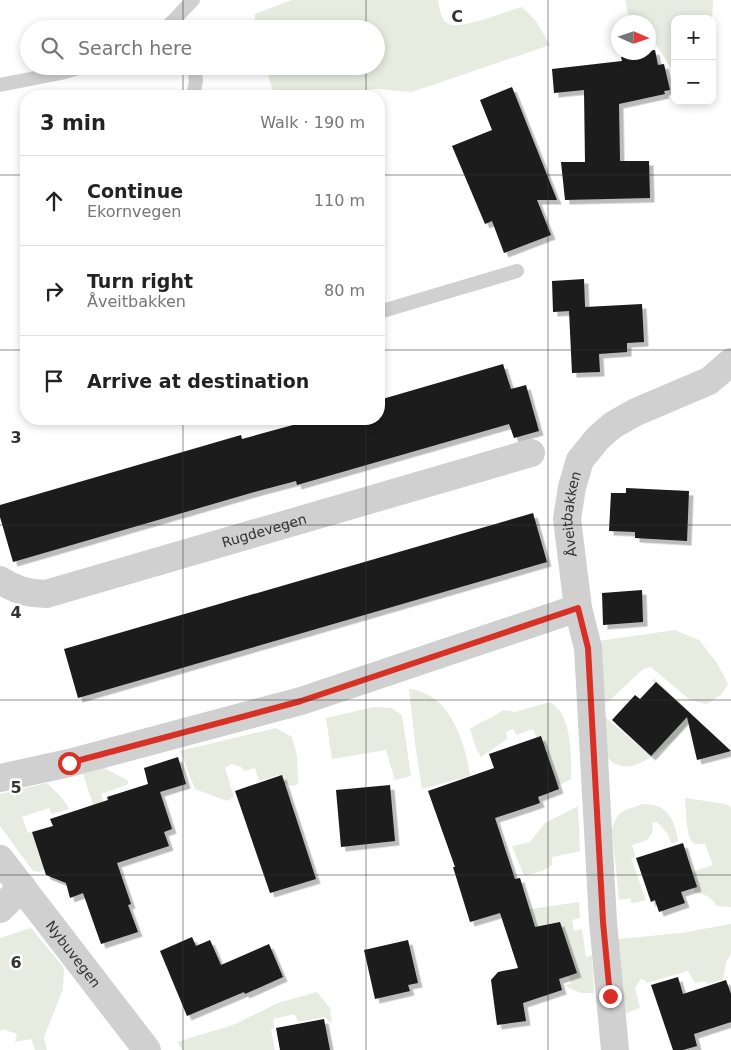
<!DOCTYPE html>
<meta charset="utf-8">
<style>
:root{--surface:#fff;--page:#f6f6f6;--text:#222;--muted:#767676;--line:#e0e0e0}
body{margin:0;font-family:"DejaVu Sans",sans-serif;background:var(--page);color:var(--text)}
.controls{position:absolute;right:15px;top:15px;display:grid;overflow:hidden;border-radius:10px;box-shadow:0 2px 8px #0003}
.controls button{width:45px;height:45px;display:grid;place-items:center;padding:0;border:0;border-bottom:1px solid var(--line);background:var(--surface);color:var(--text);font:25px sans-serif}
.compass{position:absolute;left:611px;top:15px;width:45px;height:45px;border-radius:50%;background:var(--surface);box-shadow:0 2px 8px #0003;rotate:93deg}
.stop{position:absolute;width:15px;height:15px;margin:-11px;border:4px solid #d93025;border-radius:50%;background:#fff}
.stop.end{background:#d93025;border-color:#fff;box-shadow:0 1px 5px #0008}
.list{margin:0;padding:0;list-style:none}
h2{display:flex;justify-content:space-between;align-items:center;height:65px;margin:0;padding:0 20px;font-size:21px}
h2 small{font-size:16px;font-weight:400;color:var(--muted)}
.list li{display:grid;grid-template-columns:32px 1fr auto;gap:15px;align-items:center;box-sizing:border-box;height:90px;padding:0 20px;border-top:1px solid var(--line)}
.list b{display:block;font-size:19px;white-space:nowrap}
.list p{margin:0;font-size:16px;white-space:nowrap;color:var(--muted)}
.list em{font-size:16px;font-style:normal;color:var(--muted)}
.icon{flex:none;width:28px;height:28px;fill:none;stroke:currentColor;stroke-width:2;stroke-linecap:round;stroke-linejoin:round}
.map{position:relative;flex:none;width:731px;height:1050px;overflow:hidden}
.search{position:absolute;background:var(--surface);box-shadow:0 2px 8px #0003;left:20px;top:20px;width:365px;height:55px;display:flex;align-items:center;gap:12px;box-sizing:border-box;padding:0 18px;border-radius:28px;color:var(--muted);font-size:19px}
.panel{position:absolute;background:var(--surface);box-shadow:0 2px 8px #0003;left:20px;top:90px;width:365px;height:335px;border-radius:20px}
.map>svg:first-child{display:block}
</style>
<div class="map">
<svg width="731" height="1050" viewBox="0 0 731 1050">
<defs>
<filter id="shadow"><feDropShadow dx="4.5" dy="4.5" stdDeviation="0" flood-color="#0004"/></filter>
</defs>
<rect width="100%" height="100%" fill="#fff"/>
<g fill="#e6ecdf">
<path d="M292,0H438C440,9 440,20 449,24C462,30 507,11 522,7L536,21L550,45L412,92L379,89L360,90L352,96H275L265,66H376V29H255V14Z"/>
<path d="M625,0H713L712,21V19H675V75L649,33L648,22H637L628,14Z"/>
<path d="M675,630L699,640L717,663L728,684L721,695L706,704L690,700L651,667L643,669L609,701L605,702L598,641Z"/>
<path d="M655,679L691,713C689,732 650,762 632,766C621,768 610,763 605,754C601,746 603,729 603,719L606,718L647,753L684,710L651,681Z"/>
<path d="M409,689C450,693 465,742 470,776L422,789L415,744Z"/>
<path d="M550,702C554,705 559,709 561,713C572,732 571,758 571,779L560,785L552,778L543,754L548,751L545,746H540L533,729L517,735L513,729L506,732L507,739L481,757L476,748L470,729C481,721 493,718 503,710L515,712Z"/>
<path d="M374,707L391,708L402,715L411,776L395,780L386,750L332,759L326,718Z"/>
<path d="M276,728L292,737L297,756L298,784L294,786L281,783L278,775L259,781L255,768L244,771L241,767L231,764L225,768L234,797L227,801L195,789L180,751Z"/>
<path d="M104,768L127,780L129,784L101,794L106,808V844L83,774Z"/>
<path d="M47,783L63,799L69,809L52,814L49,808L22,817L28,833L32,832L45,869L39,872L33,871L0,826V794Z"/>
<path d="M685,798L726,804L731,808V907L717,906C711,897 706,894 695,893L689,873L713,865L705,844C701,844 697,845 693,843C686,837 686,808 685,798Z"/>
<path d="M643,804C668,804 675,820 678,841L672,844L667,833L657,822L652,823L653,831L647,840L632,845L635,856L631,858L646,900L634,903L631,902V898L619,900L612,830C616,810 626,810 643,804Z"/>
<path d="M578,806L580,851L552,857V865L542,871L524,876L512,846L530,842L545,823Z"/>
<path d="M579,902L580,918L572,920L574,931L582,929L586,957L592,955L594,993H581L565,986L571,983L568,975L526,932L523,922L504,927L503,919L521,906L530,909Z"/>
<path d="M731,924V954L726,962L723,980L707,984L705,981L695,983L688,971L647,983L645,980L641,979L635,988L640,1008L624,1014L618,939L681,933Z"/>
<path d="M31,928L64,968L63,989L44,1037L47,1050H35L31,1039L15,1042L17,1034L2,1029L0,1032V938Z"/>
<path d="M317,992L330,1008L332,1024L325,1017L299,1022L294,1014L273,1019L274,1028L271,1029L275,1050H183L177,1042L233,1025L278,1003Z"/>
</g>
<g fill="#1a1a1a" filter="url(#shadow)">
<path d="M655,50L658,65L664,64L670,90L664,91L665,94L619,104L620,161H649L650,198L565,200L561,162H585L584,90L554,93L552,69L622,61L621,57L648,52V51Z"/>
<path d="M512,87L557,200H537L551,235L504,253L492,221L485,224L452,146L492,130L480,100Z"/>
<path d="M584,279L585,307L642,304L644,342L627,343V352L599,354L600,372L572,373L569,311L553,312L552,281Z"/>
<path d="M503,364L511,389L526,385L539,431L514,438L509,424L297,485L296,481L258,491L13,562L0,517V505L241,435L242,439L315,419H379V400Z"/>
<path d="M626,488L689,491L687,541L635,538V532L609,531L611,493H626Z"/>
<path d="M533,513L547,562L78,698L64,649Z"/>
<path d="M642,590L643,622L603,625L602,593Z"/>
<path d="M656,682L690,713L731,751L697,760L687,717L651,756L612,720L635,695L640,699Z"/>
<path d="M541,736L559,789L538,797L540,803L495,818L515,879L520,878L535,927L560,922L577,973L559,979L562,990L523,1003L526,1021L497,1025L491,980L498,972L518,968L500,913L470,922L453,867H455L428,791L494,768L489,754Z"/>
<path d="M178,757L186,784L160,792L172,829L164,832L169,846L117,863L131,904L128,905L138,932L101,944L83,893L70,898L66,883L46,875L32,832L53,826L50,819L108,800L107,797L148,784L144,768Z"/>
<path d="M282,775L316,879L270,893L235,791Z"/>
<path d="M390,785L395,841L341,847L336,790Z"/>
<path d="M683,843L697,887L681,892L685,903L659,912L655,900L651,902L636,858Z"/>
<path d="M192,937L196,946L210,940L221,965L269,944L283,977L245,994L244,992L187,1016L160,951Z"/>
<path d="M408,940L418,983L408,985L410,991L375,999L364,950Z"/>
<path d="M678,977L683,994L726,980L731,994V1022L694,1034L697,1046L683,1050H673L651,985Z"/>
<path d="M324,1019L330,1050H280L276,1028Z"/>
</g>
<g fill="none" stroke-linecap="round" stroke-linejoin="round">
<g stroke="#d0d0d0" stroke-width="14">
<path d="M164,29L172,22L193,0"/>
<path d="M0,85L61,73L85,66"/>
<path d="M193,96L196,81L194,66"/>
<path d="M379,312L517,271"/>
</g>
<g stroke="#d0d0d0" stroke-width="28">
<path id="s1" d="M0,580C14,590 29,594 46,594L531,453"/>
<path d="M0,778L69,763L301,701L578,608"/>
<path id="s2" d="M0,859L147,1050"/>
<path d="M0,909L22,887"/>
<path id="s3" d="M615,1050L603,922L588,648L578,608L567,519L572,487L580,460L598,438L613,425L636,412L709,381L731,362"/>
</g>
</g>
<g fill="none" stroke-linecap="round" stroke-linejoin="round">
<path stroke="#d93025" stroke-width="6" d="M69,763L301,701L578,608L588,648L603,922L610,996"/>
</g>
<path fill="none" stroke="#333" stroke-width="1" stroke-opacity="0.55" d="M183,0V29M366,0V29M548,0V1050M183,66V96M366,66V96M0,175H26M379,175H731M0,350H26M379,350H731M183,419V1050M366,419V1050M0,525H731M0,700H731M0,875H731"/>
<g text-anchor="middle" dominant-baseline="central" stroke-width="5" stroke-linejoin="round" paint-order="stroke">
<g font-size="14" fill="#333" stroke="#fff">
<text stroke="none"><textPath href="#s3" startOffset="539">Åveitbakken</textPath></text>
<text stroke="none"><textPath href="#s1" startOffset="276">Rugdevegen</textPath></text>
<text stroke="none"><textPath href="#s2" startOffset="120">Nybuvegen</textPath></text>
</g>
</g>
<g font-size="16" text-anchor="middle" font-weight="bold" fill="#333" stroke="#fff" stroke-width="5" stroke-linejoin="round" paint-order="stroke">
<text x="457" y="22">C</text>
<text x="16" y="443">3</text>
<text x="16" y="618">4</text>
<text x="16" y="793">5</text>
<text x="16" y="968">6</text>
</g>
</svg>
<div class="controls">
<button>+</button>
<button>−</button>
</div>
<svg class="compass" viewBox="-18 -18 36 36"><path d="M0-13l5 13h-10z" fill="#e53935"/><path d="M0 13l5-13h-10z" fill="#767676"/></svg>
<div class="stop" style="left:69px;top:763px"></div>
<div class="stop end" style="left:610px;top:996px"></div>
<div class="search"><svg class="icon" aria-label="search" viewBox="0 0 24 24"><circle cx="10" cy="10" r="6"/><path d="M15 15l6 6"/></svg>Search here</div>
<section class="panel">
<h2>3 min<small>Walk · 190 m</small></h2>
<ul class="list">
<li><svg class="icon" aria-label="ahead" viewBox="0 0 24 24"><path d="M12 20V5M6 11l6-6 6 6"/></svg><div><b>Continue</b><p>Ekornvegen</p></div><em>110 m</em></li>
<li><svg class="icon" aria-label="right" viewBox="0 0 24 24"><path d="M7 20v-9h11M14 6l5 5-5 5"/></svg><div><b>Turn right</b><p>Åveitbakken</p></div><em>80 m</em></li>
<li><svg class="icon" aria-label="arrive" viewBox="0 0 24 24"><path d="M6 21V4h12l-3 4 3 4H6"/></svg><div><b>Arrive at destination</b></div></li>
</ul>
</section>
</div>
